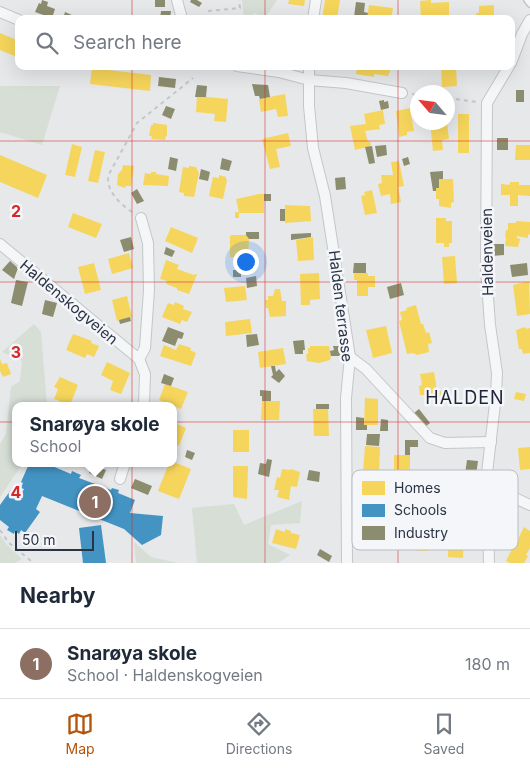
<!DOCTYPE html>
<meta charset="utf-8">
<style>
:root{--surface:#fff;--page:#f6f6f7;--text:#1f2937;--muted:#747a83;--line:#e0e1e3;--accent:#b45309}
body{margin:0;font-family:Inter,sans-serif;background:var(--page);color:var(--text)}
.compass{position:absolute;left:410px;top:85px;width:45px;height:45px;border-radius:50%;background:var(--surface);box-shadow:0 5px 20px #0002;rotate:298deg}
.scale{position:absolute;left:15px;bottom:12px;width:79px;box-sizing:border-box;padding-left:5px;border:2px solid #2b3445;border-top:0;font-size:14px;line-height:18px;white-space:nowrap;color:#2b3445;-webkit-text-stroke:4px #f4f6f9;paint-order:stroke}
.you{position:absolute;left:245px;top:261px;width:18px;height:18px;margin:-12px;border:4px solid #fff;border-radius:50%;background:#1a73e8;box-shadow:0 0 0 8px #1a73e833}
.badge{display:grid;place-items:center;width:32px;height:32px;border-radius:50%;background:var(--accent);color:#fff;font-size:16px;font-weight:700}
.pin{position:absolute;translate:-50% -50%;border:2px solid #fff;box-shadow:0 1px 5px #0006}
.popup{position:absolute;left:12px;top:402px;width:165px;height:65px;box-sizing:border-box;display:grid;place-content:center;border-radius:10px;background:var(--surface);filter:drop-shadow(0 1px 4px #0005);font-size:16px;white-space:nowrap;color:var(--muted)}
.popup b{font-size:19px;color:var(--text)}
.popup::after{content:'';position:absolute;left:50%;top:100%;margin-left:-10px;border:10px solid transparent;border-top-color:var(--surface)}
.list{margin:0;padding:0;list-style:none}
h2{display:flex;justify-content:space-between;align-items:center;height:65px;margin:0;padding:0 20px;font-size:21px}
h2 small{font-size:16px;font-weight:400;color:var(--muted)}
.list li{display:grid;grid-template-columns:32px 1fr auto;gap:15px;align-items:center;box-sizing:border-box;height:70px;padding:0 20px;border-top:1px solid var(--line)}
.list b{display:block;font-size:19px;white-space:nowrap}
.list p{margin:0;font-size:16px;white-space:nowrap;color:var(--muted)}
.list em{font-size:16px;font-style:normal;color:var(--muted)}
.icon{flex:none;width:28px;height:28px;fill:none;stroke:currentColor;stroke-width:2;stroke-linecap:round;stroke-linejoin:round}
.map{position:relative;flex:none;width:530px;height:563px;overflow:hidden}
.search{position:absolute;background:var(--surface);box-shadow:0 5px 20px #0002;left:15px;right:15px;top:15px;height:55px;display:flex;align-items:center;gap:12px;box-sizing:border-box;padding:0 18px;border-radius:10px;color:var(--muted);font-size:19px}
.sheet{height:135px;background:var(--surface)}
nav{display:flex;justify-content:space-around;align-items:center;box-sizing:border-box;height:70px;border-top:1px solid var(--line);background:var(--surface);font-size:14px;color:var(--muted)}
nav a{display:grid;justify-items:center;gap:2px}
nav .on{color:var(--accent)}
.map>svg:first-child{display:block}
</style>
<div class="map">
<svg width="530" height="563" viewBox="0 0 530 563">
<rect width="100%" height="100%" fill="#e6e8ea"/>
<g fill="#d6ded6">
<path d="M242,0H277L265,18L254,13L251,19H244Z"/>
<path d="M0,86H60L42,145L0,132Z"/>
<path d="M34,324L41,332L47,406H16V463H23L0,497V444L6,434L11,387L20,381L22,361L2,352Z"/>
<path d="M302,501L300,523L271,525L268,544L290,555L278,563H197L192,508L234,504L244,525Z"/>
<path d="M0,535L7,545L22,559L15,563H0Z"/>
<path d="M134,542L151,557L178,563H136Z"/>
</g>
<g fill="#f6d55c">
<path d="M289,0H305L304,6L288,4Z"/>
<path d="M325,0H340L337,19H322Z"/>
<path d="M431,0V3L449,2V19H421L420,1Z"/>
<path d="M369,5L393,8L391,19H367Z"/>
<path d="M494,5V19H476V13H479V6Z"/>
<path d="M0,33L19,41V58L0,50Z"/>
<path d="M357,66H392L388,76L374,74V77L356,74Z"/>
<path d="M441,66H456L457,86L442,87Z"/>
<path d="M92,68L151,75L150,91L90,84Z"/>
<path d="M285,94L288,116L278,117L276,109L261,112L259,99Z"/>
<path d="M197,96L228,99L226,122L214,121L215,114L196,112Z"/>
<path d="M410,108L414,131L407,132V135L399,137L396,111Z"/>
<path d="M383,110L385,124L379,125L380,129L365,131L368,142L370,141L371,146L355,150L350,126L366,124L364,114Z"/>
<rect x="458" y="114" width="11" height="39"/>
<path d="M430,122H447L449,139L442,140L443,150L433,151Z"/>
<path d="M153,123L167,125V136H166L165,140L151,139L152,136H149L151,125H153Z"/>
<path d="M288,133L291,146L276,149L280,167L270,169L262,139Z"/>
<path d="M72,144L82,147L75,177L65,175Z"/>
<path d="M516,145H530V160H515Z"/>
<path d="M95,150L105,152L98,183L88,181Z"/>
<path d="M0,155L47,175L38,198L0,182Z"/>
<path d="M399,161L404,186L398,187L401,202L391,204L390,194L381,196L378,184L382,183L381,175H393L391,162Z"/>
<path d="M123,165L134,166L131,186H126L125,188L117,185L118,174L122,170Z"/>
<path d="M189,166L196,167L199,173L194,197L184,196V193L179,192L183,167L189,168Z"/>
<path d="M151,172H156V174L169,176L168,186L143,185L145,173L151,174Z"/>
<path d="M219,175L226,177V179L227,180L223,199L209,196L213,177L219,178Z"/>
<path d="M439,179H453L454,202L451,203V208L439,206V199H436V188H439Z"/>
<path d="M510,182H519V185H530V196L518,195V206H510V195H501V184L510,185Z"/>
<path d="M372,190L377,213L365,215L361,196L365,195L364,192Z"/>
<path d="M259,194H264V213H239V218H235V212H239L236,199Z"/>
<path d="M285,205L310,206L311,221L285,223Z"/>
<path d="M73,213L102,224L96,238L68,227Z"/>
<path d="M436,218H446V221H452V243H449V247H444V243H436Z"/>
<path d="M516,221L530,222V235L528,234V238L517,236V238L520,239L518,247L505,246L506,238H507L505,237L506,230H508V223H516Z"/>
<path d="M171,227L198,238L192,253L165,241Z"/>
<path d="M232,235H246L249,239L248,258L230,257V236Z"/>
<path d="M313,237L314,260L298,261L296,240Z"/>
<path d="M129,253L133,268L112,274L108,259Z"/>
<path d="M455,256L457,283L444,284L442,257Z"/>
<path d="M166,260L179,265L177,269L194,275L195,274H197L189,294L177,290V288L166,284L167,281L160,279Z"/>
<path d="M94,263L101,290L85,294L78,267Z"/>
<path d="M319,273L320,299L310,300V305H301L300,274Z"/>
<path d="M354,273H368V276H375V287H368V296H357V280H354Z"/>
<path d="M525,282H529L530,314L517,316L513,285Z"/>
<path d="M245,286L247,300L226,302L224,288Z"/>
<path d="M275,289H280L282,301H286V316L270,317L268,308H266L265,300H268V296H273Z"/>
<path d="M127,296L132,317L117,321L112,300Z"/>
<path d="M175,302L184,306L183,309L192,312L187,322L182,320L180,324L162,317L168,303L174,305Z"/>
<path d="M416,305L421,324H423L426,333L429,332L432,343L428,344L429,352L417,355L413,353L407,354L399,321L402,320L400,312L407,310L406,308Z"/>
<path d="M250,319L252,333L226,336L225,322Z"/>
<path d="M386,326L392,353L373,358L366,330Z"/>
<path d="M525,327L527,329L530,328V353L523,354L522,349H519L516,330Z"/>
<path d="M73,334L92,341L91,343L99,346L94,357L87,354L85,358L66,350Z"/>
<path d="M179,344L191,348L190,350L196,353L191,366L160,356L164,345L176,350Z"/>
<path d="M310,346H329L331,356L330,360L319,363L307,361L306,354H308V348H310Z"/>
<path d="M283,348L286,364L260,368L258,352Z"/>
<path d="M0,359L2,364L7,363L11,374L3,377L0,371Z"/>
<path d="M107,362L130,373L121,394L110,390L113,381L101,375Z"/>
<path d="M434,372L437,391H441L442,398L433,399V397L428,398L427,395H420L419,386L422,385L420,374Z"/>
<path d="M60,377L78,385L70,405L54,399L58,389L54,387Z"/>
<path d="M165,384L188,392L181,409L159,400Z"/>
<path d="M516,392L526,394L524,401L514,399Z"/>
<path d="M365,398L378,399V425H364Z"/>
<path d="M262,401H280L279,420H261Z"/>
<path d="M313,409H328L329,436H314Z"/>
<path d="M175,423L186,428L179,446L174,444Z"/>
<rect x="233" y="430" width="16" height="22"/>
<path d="M365,446L380,447L379,474L363,472Z"/>
<path d="M530,447V469L520,470L518,448Z"/>
<rect x="394" y="455" width="16" height="23"/>
<path d="M174,462L191,469L179,499L158,491L169,463H174Z"/>
<path d="M233,466H248L247,499L233,497Z"/>
<path d="M282,469L291,470V469L300,472L297,487L291,486L289,500L277,497L279,490H274L277,477L280,478Z"/>
<path d="M451,479H464V505H450V502L443,501V483H451Z"/>
<path d="M370,506H383V519H375V529H362V511H370Z"/>
<path d="M421,527L433,528L432,532L436,533L435,548L427,547V551L411,550L413,530L421,531Z"/>
<path d="M524,527L530,531V548L526,555L528,556L524,563H510L506,561L512,549L509,547L515,537L518,539Z"/>
<path d="M276,529L285,532V529L291,531V533L300,535L296,549L272,543Z"/>
<path d="M449,532L464,533L463,558L448,557Z"/>
</g>
<g fill="#4393c3">
<path d="M30,463H45L71,474L72,471L81,475L79,478L111,490L112,488L119,490L118,493L135,500L130,513L163,516L161,535L142,545L124,529L42,496L36,509L40,512L25,533L21,530L19,534L15,531L14,534L7,530L9,527L0,520V505L13,487L22,493L24,489L21,488L23,483L21,482L29,464Z"/>
<path d="M101,525L106,563H83L79,528Z"/>
</g>
<g fill="#8c8c6e">
<path d="M42,0L48,2L47,6L55,9L52,18L35,12L39,3L41,4Z"/>
<rect x="155" y="0" width="10" height="7"/>
<path d="M191,0H197L202,3L199,7L190,2Z"/>
<path d="M356,2L365,3L364,12L368,13L367,18L354,17Z"/>
<path d="M161,11H171L170,19H160Z"/>
<path d="M65,12L74,16L73,19H63Z"/>
<path d="M159,77L176,79L175,88L158,86Z"/>
<path d="M252,84L268,85L270,97L260,99L259,96H255Z"/>
<path d="M197,85L207,86L206,97H195Z"/>
<rect x="516" y="90" width="8" height="12"/>
<path d="M384,100V102L388,101L389,108L381,110L379,101Z"/>
<path d="M166,106L175,109L171,119L162,115Z"/>
<rect x="497" y="138" width="11" height="12"/>
<path d="M386,145L387,155L377,157L375,146Z"/>
<path d="M372,146L375,163L369,164L365,147Z"/>
<path d="M170,157L178,159L176,171L168,169Z"/>
<path d="M408,157L410,164L404,166L402,159Z"/>
<path d="M222,158L232,161L229,171L220,169Z"/>
<path d="M201,169L210,172L208,181L199,179Z"/>
<path d="M443,171V179H439V188H436V191H433L430,172Z"/>
<path d="M345,177L346,189L336,190L335,178Z"/>
<path d="M137,189L144,201L137,204L131,193Z"/>
<rect x="264" y="194" width="7" height="7"/>
<rect x="280" y="209" width="5" height="12"/>
<path d="M246,232H259V239H249L246,235Z"/>
<path d="M311,233V237L291,240V234Z"/>
<path d="M131,237L134,249L124,252L120,240Z"/>
<path d="M491,244H504V255L491,256Z"/>
<path d="M166,247L175,251L172,257L164,254Z"/>
<path d="M10,261L18,268L14,279L2,270Z"/>
<path d="M354,263H366V273H353Z"/>
<path d="M527,263L528,275L512,277L510,265Z"/>
<rect x="233" y="270" width="8" height="7"/>
<path d="M256,276L257,286L247,288L246,278Z"/>
<path d="M16,280L28,282L22,306L11,303Z"/>
<path d="M401,283L404,295L390,299L387,287Z"/>
<path d="M45,300L57,303L53,317L42,314Z"/>
<path d="M130,317L131,321L120,324L119,320Z"/>
<path d="M168,327L184,333L182,339L178,338L175,346L162,341Z"/>
<path d="M257,334L259,345L247,347L246,335Z"/>
<path d="M304,340L305,350H303V354H295L293,341Z"/>
<path d="M333,346H341L342,356H331L330,351L334,350Z"/>
<path d="M271,366H275L276,372L279,369L285,376L279,383L271,377L273,375Z"/>
<path d="M164,374L174,378L171,386L161,383Z"/>
<path d="M260,390L271,391V401H262V396H260Z"/>
<rect x="316" y="404" width="13" height="5"/>
<path d="M419,409L430,423L425,427L414,413Z"/>
<path d="M356,417L364,418V425H367V430H356Z"/>
<path d="M381,419L388,420V431H380Z"/>
<path d="M367,434H380L379,446L366,445Z"/>
<path d="M405,440H418V447H410V455H405Z"/>
<path d="M187,450L195,453L192,460L185,457Z"/>
<path d="M267,459L272,460L269,477L258,474L260,463L266,464Z"/>
<path d="M467,460L478,461L476,475L465,474Z"/>
<path d="M92,464L106,470L102,479L89,473Z"/>
<path d="M309,470L320,472L319,482L307,480Z"/>
<path d="M135,479L152,486L148,495L131,488Z"/>
<path d="M355,490L367,491L366,504H355Z"/>
<path d="M414,492L419,494V499H411V494H414Z"/>
<path d="M420,509L432,512L430,524L420,521L421,517H419Z"/>
<path d="M320,549L332,556L329,562L317,555Z"/>
</g>
<g fill="none" stroke-linecap="round" stroke-linejoin="round">
<defs>
<path id="service" d="M527,0L530,4"/>
<g id="minor">
<path d="M177,0L182,19"/>
<path d="M0,12L19,20"/>
<path d="M313,19L316,0"/>
<path d="M511,63L522,34L530,20"/>
<path d="M237,66L279,72L309,80L346,83L402,93"/>
<path d="M309,66V106L313,148L325,196L350,357L346,398L347,563"/>
<path d="M0,244L139,359L145,374L144,406"/>
<path d="M350,357L366,369L430,438L445,443L491,442"/>
<path d="M139,359L145,348L149,290L148,243L141,218"/>
<path d="M120,479L125,463"/>
<path d="M489,492H502L530,505"/>
<path d="M489,563L487,473L496,395L497,373L490,325L486,269L487,103L509,66"/>
</g>
</defs>
<use href="#service" stroke="#c4c6c8" stroke-width="8"/>
<use href="#minor" stroke="#c4c6c8" stroke-width="12"/>
<g stroke="#c5c6ca" stroke-width="2" stroke-dasharray="4 4" stroke-linecap="butt">
<path d="M208,11L240,8L239,0"/>
<path d="M412,94L418,95"/>
<path d="M448,98L477,102"/>
<path d="M132,212C120,204 104,189 109,174L137,123L193,78"/>
<path d="M0,530L9,543L30,560L31,563"/>
</g>
<use href="#service" stroke="#f5f6f7" stroke-width="5"/>
<use href="#minor" stroke="#f5f6f7" stroke-width="10"/>
</g>
<path fill="none" stroke="#d62828" stroke-width="1" stroke-opacity="0.55" d="M132,0V19M265,0V19M398,0V19M132,66V563M265,66V563M398,66V563M0,141H530M0,282H530M0,422H530"/>
<g text-anchor="middle" dominant-baseline="central" stroke-width="5" stroke-linejoin="round" paint-order="stroke">
<g font-size="15" fill="#2b3445" stroke="#f4f6f9">
<text transform="translate(487 252) rotate(-91)">Haldenveien</text>
<text transform="translate(69 302) rotate(40)">Haldenskogveien</text>
<text transform="translate(341 306) rotate(83)">Halden terrasse</text>
</g>
<g font-size="18" letter-spacing="1" fill="#1d2536" stroke="#f4f6f9">
<text x="465" y="397">HALDEN</text>
</g>
</g>
<rect x="352" y="470" width="166" height="80" rx="8" fill="#f4f6f9" stroke="#b8bcc3" stroke-width="1"/>
<rect x="362" y="481" width="23" height="14" fill="#f6d55c"/>
<rect x="362" y="504" width="23" height="13" fill="#4393c3"/>
<rect x="362" y="526" width="23" height="14" fill="#8c8c6e"/>
<g font-size="14" fill="#2b3445">
<text x="394" y="493">Homes</text>
<text x="394" y="515">Schools</text>
<text x="394" y="538">Industry</text>
</g>
<g font-size="16" text-anchor="middle" font-weight="bold" fill="#d62828" stroke="#f4f6f9" stroke-width="5" stroke-linejoin="round" paint-order="stroke">
<text x="16" y="217">2</text>
<text x="16" y="358">3</text>
<text x="16" y="498">4</text>
</g>
</svg>
<svg class="compass" viewBox="-18 -18 36 36"><path d="M0-13l5 13h-10z" fill="#e53935"/><path d="M0 13l5-13h-10z" fill="#747a83"/></svg>
<div class="scale">50 m</div>
<div class="you"></div>
<div class="pin badge" style="left:95px;top:502px;background:#8d6e63">1</div>
<div class="popup"><b>Snarøya skole</b>School</div>
<div class="search"><svg class="icon" aria-label="search" viewBox="0 0 24 24"><circle cx="10" cy="10" r="6"/><path d="M15 15l6 6"/></svg>Search here</div>
</div>
<section class="sheet">
<h2>Nearby<small></small></h2>
<ul class="list">
<li><span class="badge" style="background:#8d6e63">1</span><div><b>Snarøya skole</b><p>School · Haldenskogveien</p></div><em>180 m</em></li>
</ul>
</section>
<nav>
<a class="on"><svg class="icon" aria-label="map" viewBox="0 0 24 24"><path d="M3 6l6-2 6 2 6-2v14l-6 2-6-2-6 2zM9 4v14M15 6v14"/></svg>Map</a>
<a><svg class="icon" aria-label="directions" viewBox="0 0 24 24"><path d="M12 3l9 9-9 9-9-9zM9 14v-3h6M13 9l2 2-2 2"/></svg>Directions</a>
<a><svg class="icon" aria-label="saved" viewBox="0 0 24 24"><path d="M7 4h10v16l-5-4-5 4z"/></svg>Saved</a>
</nav>
